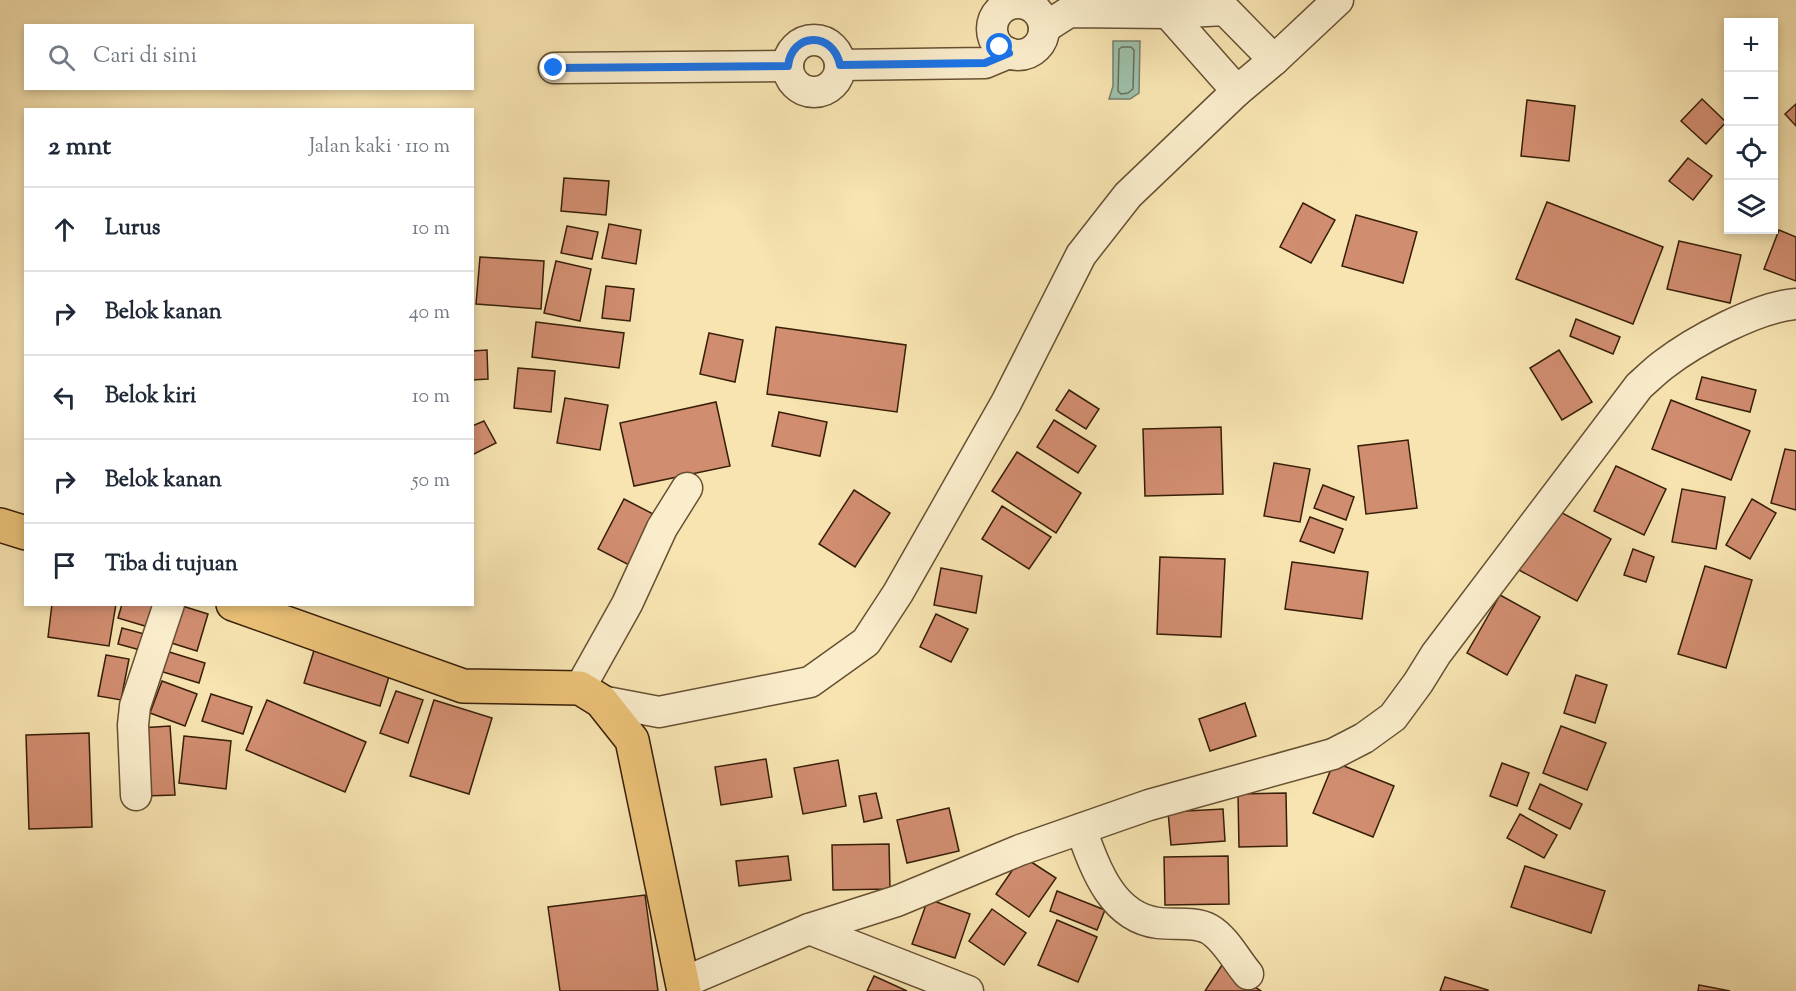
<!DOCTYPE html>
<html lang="id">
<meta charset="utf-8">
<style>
:root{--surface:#fff;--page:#f6f6f7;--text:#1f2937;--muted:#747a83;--line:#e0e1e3}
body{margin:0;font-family:"Sorts Mill Goudy",serif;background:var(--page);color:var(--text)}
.controls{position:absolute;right:18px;top:18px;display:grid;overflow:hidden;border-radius:0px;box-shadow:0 3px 9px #0003}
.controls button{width:54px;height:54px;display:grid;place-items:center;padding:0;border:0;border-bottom:2px solid var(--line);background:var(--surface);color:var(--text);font:30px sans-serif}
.stop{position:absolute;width:18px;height:18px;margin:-14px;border:4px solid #1a73e8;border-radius:50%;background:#fff}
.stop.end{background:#1a73e8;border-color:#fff;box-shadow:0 2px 6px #0008}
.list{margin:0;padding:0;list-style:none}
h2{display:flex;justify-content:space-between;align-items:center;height:78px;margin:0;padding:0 24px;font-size:26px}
h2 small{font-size:20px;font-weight:400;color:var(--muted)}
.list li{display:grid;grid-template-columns:39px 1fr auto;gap:18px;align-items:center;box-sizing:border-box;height:84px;padding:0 24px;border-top:2px solid var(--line)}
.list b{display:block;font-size:22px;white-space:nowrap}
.list em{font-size:20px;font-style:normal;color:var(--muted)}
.icon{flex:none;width:33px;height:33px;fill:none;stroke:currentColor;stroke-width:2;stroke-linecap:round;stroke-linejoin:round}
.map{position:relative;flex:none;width:1796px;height:991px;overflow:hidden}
.search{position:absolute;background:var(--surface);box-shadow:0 3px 9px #0003;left:24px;top:24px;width:450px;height:66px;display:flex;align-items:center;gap:15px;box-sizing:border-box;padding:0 21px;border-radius:0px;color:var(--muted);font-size:22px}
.panel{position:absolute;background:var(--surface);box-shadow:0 3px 9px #0003;left:24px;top:108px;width:450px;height:498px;border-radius:0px}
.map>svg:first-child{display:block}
</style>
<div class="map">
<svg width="1796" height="991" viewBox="0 0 1796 991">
<rect width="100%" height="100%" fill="#f7e4b1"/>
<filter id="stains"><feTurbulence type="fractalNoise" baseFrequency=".00333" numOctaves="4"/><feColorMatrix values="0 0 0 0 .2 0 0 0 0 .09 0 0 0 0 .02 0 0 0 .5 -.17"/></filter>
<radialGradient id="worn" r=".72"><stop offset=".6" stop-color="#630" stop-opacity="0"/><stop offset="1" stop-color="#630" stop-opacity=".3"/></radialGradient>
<path fill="#9dbfaa" stroke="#747f69" stroke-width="1.5" d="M1113,41H1140L1139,93L1130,99H1109L1113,86Z"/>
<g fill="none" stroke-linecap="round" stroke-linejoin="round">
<path stroke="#6a6e58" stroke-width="1.5" d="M1122,47H1131L1134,50L1133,89L1128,93L1121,94L1118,91L1119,49Z"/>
</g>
<g fill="#d18d70" stroke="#371e07" stroke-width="1.5">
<path d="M1702,99L1726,122L1706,144L1681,121Z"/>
<path d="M1527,100L1575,106L1569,161L1521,156Z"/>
<path d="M1796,104V126L1785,114Z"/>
<path d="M1688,158L1712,176L1693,200L1669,181Z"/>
<path d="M564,178L609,181L606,215L561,211Z"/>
<path d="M1547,202L1663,247L1633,324L1516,279Z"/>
<path d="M1303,203L1335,220L1311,263L1280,247Z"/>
<path d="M1356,215L1417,232L1403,283L1342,266Z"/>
<path d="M609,224L641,230L636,264L602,258Z"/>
<path d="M567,226L598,232L592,259L561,253Z"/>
<path d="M1779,230L1796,237V281L1764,269Z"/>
<path d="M1679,241L1741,255L1730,303L1667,289Z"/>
<path d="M480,257L544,261L541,309L476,304Z"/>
<path d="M556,261L591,269L580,321L544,313Z"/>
<path d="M606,286L634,289L630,321L602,318Z"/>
<path d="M1576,319L1620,337L1613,354L1570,336Z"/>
<path d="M536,322L624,333L619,368L532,357Z"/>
<path d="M776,327L906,345L897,412L767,394Z"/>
<path d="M709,333L743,340L735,382L700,374Z"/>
<path d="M487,350L488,379L472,380V351Z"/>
<path d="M1559,350L1592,402L1562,420L1530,368Z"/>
<path d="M518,368L555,371L551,412L514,408Z"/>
<path d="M1702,377L1756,390L1750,412L1696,399Z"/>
<path d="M1069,390L1099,409L1086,429L1056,410Z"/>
<path d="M565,398L608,405L600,450L557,443Z"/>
<path d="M1671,400L1750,431L1731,480L1652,449Z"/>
<path d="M716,402L730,466L634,486L620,423Z"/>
<path d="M779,412L827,422L820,456L772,446Z"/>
<path d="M1054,420L1096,446L1078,473L1037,447Z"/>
<path d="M484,421L496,443L472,455V426Z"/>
<path d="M1221,427L1223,494L1145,496L1143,429Z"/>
<path d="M1408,440L1417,508L1366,514L1358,446Z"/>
<path d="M1785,449L1796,451V510L1771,503Z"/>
<path d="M1017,452L1081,493L1056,533L992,491Z"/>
<path d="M1274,463L1310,469L1300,522L1264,516Z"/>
<path d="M1616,466L1666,489L1644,535L1594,511Z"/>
<path d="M1323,485L1354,497L1346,520L1314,508Z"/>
<path d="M1682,489L1725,497L1716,549L1672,542Z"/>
<path d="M854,490L890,513L855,567L819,544Z"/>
<path d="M624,499L659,517L633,567L598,549Z"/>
<path d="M1752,499L1776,513L1750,559L1726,545Z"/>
<path d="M1002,506L1051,537L1029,569L982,539Z"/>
<path d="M1551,507L1611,539L1577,601L1517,569Z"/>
<path d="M1310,517L1343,529L1334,553L1300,541Z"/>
<path d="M1633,549L1654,557L1646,582L1624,575Z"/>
<path d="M1160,557L1225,559L1221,637L1157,634Z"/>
<path d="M1292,562L1368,572L1362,619L1285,609Z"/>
<path d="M1705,566L1752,580L1726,668L1678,654Z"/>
<path d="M941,568L982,576L976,613L934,605Z"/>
<path d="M1500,595L1540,617L1507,675L1467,653Z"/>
<path d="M52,604H116L109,646L48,637Z"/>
<path d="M122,604H163L155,629L118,618Z"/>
<path d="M176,604L208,614L197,651L165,641Z"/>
<path d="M936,614L968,629L951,662L920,647Z"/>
<path d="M122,628L148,635L144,651L118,644Z"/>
<path d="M316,644L392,667L380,706L304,683Z"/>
<path d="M166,651L205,663L199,683L160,671Z"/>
<path d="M106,655L129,659L121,700L98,696Z"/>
<path d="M1576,675L1607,685L1595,723L1564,713Z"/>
<path d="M162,681L197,694L185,726L150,713Z"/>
<path d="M396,691L423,700L408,743L380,733Z"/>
<path d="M211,694L252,707L243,734L202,721Z"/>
<path d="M267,700L366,742L345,792L246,750Z"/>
<path d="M434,700L492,718L469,794L410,776Z"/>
<path d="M1245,703L1256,736L1210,751L1199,719Z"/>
<path d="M170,726L175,795L145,796L140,728Z"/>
<path d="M1561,726L1606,743L1587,790L1543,773Z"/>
<path d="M89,733L92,827L29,829L26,735Z"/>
<path d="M184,736L231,741L226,789L179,783Z"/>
<path d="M766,759L772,797L721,805L715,767Z"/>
<path d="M838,760L846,806L803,814L794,768Z"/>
<path d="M1334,762L1394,786L1373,837L1313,813Z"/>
<path d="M1502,763L1529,773L1517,806L1490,796Z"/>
<path d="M1540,784L1582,804L1570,829L1529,809Z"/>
<path d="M876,793L882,818L864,822L859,796Z"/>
<path d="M1286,793L1287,846L1239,847L1238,794Z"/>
<path d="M949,808L959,851L907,863L897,820Z"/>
<path d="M1223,809L1225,841L1171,845L1168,812Z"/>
<path d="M1520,814L1557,835L1544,858L1507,838Z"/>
<path d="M889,844L890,889L833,890L832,845Z"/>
<path d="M788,856L791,880L739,886L736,861Z"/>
<path d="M1022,856L1056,878L1029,917L996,894Z"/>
<path d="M1228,856L1229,904L1165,905L1164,857Z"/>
<path d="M1525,866L1605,891L1591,933L1511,907Z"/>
<path d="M1057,891L1105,910L1097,930L1050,911Z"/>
<path d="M645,895L658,991H560L548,907Z"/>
<path d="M928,899L970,914L955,958L912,944Z"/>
<path d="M992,909L1026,933L1004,965L969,941Z"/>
<path d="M1057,920L1097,937L1078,982L1038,965Z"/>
<path d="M1222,965L1261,991H1205Z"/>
<path d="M874,976L907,991H867Z"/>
<path d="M1445,977L1488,990V991H1440Z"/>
<path d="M1699,985L1730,991H1698Z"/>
</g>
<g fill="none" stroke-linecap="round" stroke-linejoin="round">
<defs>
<g id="minor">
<circle cx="1018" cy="29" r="26"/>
<path d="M1168,13L1237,91"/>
<path d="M1044,28L1069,12L1168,13L1225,10L1274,60"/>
<circle cx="814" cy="66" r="26"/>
<path d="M840,65L985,63L1009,53"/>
<path d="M554,68L788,66"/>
<path d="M580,688L627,604L662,528L687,488"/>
<path d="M601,701L659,712L810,682L866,642L898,593L1006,403L1081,255L1128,195L1237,91L1274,60L1338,0"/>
<path d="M136,795L133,725L135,706L169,604"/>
<path d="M1081,829C1095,867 1111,917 1158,923C1174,925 1195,921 1209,929C1225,938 1236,960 1248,974"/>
<path d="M809,929L968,991"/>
<path d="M682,983L809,929L897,901L1020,850L1149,805L1333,754L1364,738L1393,717L1418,683L1436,654L1639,386C1647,379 1655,371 1663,365C1694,341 1757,307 1796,304"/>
</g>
<g id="major">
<path d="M0,525L26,533"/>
<path d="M233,604L463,686L580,688L601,701L632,740L684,991"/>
</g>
</defs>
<use href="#minor" stroke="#675032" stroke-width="33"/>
<use href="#major" stroke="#371e07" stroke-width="36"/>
<use href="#minor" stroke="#faedcc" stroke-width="30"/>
<use href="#major" stroke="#ecc278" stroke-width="33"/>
</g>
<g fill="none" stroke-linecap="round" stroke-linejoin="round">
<path stroke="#1a73e8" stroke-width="8" d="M554,68L788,66C792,32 833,31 840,65L985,63L1009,53L1000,47"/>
</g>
<rect width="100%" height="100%" filter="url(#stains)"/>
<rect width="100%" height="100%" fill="url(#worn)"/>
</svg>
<div class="controls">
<button>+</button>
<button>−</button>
<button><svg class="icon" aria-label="locate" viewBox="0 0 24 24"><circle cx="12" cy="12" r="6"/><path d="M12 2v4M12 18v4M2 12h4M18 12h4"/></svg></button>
<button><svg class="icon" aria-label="layers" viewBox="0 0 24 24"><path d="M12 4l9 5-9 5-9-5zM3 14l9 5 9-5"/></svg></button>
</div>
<div class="stop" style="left:1000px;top:47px"></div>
<div class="stop end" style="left:554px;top:68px"></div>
<div class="search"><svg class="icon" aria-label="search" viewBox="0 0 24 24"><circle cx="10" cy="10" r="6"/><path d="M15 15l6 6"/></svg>Cari di sini</div>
<section class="panel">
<h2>2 mnt<small>Jalan kaki · 110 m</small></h2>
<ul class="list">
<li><svg class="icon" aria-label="ahead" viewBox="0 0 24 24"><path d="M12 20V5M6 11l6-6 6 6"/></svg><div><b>Lurus</b></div><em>10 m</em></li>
<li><svg class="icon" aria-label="right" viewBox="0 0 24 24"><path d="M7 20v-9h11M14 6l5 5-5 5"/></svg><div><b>Belok kanan</b></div><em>40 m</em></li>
<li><svg class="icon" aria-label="left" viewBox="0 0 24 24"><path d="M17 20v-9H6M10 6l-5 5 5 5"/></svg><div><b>Belok kiri</b></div><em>10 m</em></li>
<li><svg class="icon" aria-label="right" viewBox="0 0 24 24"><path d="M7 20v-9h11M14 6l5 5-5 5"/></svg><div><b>Belok kanan</b></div><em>50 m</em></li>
<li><svg class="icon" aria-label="arrive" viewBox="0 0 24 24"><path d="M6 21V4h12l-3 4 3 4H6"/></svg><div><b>Tiba di tujuan</b></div></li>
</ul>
</section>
</div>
